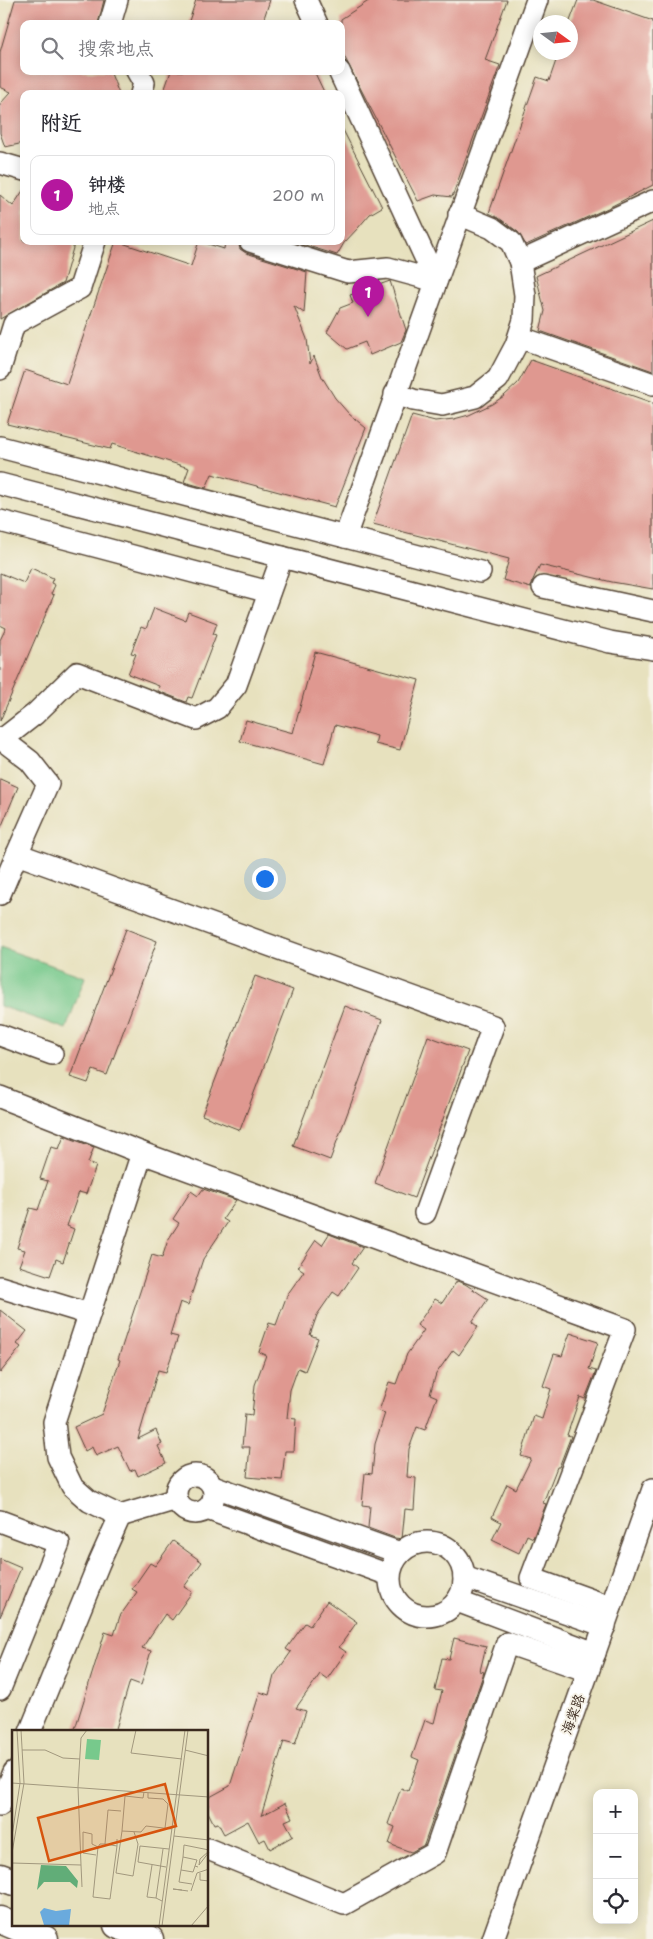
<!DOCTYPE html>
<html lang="zh">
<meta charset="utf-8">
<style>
:root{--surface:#fff;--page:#f2f2f3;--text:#2b2b33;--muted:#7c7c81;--line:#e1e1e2;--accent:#b5179e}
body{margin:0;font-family:"Shantell Sans","LXGW WenKai TC",sans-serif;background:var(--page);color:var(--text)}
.controls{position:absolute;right:15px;bottom:15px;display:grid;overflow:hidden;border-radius:10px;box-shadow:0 2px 12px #0003}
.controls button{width:45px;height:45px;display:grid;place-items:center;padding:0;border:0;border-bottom:1px solid var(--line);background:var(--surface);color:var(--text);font:25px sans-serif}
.compass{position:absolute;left:533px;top:15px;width:45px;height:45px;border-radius:50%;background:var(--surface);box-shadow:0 2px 12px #0003;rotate:105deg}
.you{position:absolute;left:264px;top:878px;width:18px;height:18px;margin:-12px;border:4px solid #fff;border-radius:50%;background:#1a73e8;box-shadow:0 0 0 8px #1a73e833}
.badge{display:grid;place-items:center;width:32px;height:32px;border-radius:50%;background:var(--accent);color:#fff;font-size:16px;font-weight:700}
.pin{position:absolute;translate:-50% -41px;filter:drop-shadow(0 1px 2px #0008)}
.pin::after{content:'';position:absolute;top:26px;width:18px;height:15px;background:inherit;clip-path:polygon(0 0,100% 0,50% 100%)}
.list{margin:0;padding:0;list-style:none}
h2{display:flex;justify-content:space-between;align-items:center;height:65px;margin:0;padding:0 20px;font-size:21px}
h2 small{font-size:16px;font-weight:400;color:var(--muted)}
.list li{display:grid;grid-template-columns:32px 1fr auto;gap:15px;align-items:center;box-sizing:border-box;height:80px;margin:0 10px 10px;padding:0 10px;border:1px solid var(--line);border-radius:10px}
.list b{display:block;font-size:19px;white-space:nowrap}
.list p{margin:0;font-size:16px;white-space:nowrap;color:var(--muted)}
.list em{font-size:16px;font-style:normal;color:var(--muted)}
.icon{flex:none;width:28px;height:28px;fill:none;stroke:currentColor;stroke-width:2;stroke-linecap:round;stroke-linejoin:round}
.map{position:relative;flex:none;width:653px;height:1939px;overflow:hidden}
.search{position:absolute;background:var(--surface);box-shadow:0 2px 12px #0003;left:20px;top:20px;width:325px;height:55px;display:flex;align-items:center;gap:12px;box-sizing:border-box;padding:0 18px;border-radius:10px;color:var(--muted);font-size:19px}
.panel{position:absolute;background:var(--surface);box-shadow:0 2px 12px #0003;left:20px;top:90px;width:325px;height:155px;border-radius:10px}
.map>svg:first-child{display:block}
</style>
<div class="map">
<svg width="653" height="1939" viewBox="0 0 653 1939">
<rect width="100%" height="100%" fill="#f7f3e8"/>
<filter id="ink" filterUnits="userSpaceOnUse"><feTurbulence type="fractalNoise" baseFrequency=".02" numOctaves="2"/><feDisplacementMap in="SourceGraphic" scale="10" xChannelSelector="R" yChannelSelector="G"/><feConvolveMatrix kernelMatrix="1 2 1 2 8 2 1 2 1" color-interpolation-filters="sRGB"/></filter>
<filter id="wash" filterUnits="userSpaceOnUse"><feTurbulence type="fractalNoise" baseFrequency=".0096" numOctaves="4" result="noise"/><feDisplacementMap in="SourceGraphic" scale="20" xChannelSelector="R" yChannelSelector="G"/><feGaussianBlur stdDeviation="1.12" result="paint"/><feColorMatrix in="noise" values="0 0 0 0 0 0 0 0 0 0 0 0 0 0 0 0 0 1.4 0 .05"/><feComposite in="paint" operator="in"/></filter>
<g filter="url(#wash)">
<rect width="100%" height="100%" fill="#e7e1be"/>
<path fill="#77c98c" stroke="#597a55" d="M0,947L85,977L66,1029L0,1006Z"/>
<g id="blocks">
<g fill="#df9890">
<path d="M15,0H104L98,24H24V71H110L119,94H24V143L5,147L0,133V104L11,92L0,87V52Z"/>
<path d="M196,0H270L262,24H188Z"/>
<path d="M370,0H507L485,60L500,65L452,197L435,195L418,201L341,50V19Z"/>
<path d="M578,0H593L653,21V185L610,207L526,245L518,232L499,218L489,213L537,77L549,81L559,52H570V21Z"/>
<path d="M171,71H314L325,94H163Z"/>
<path d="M341,126L382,207L370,214L358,228L344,243L337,255L292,241H341Z"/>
<path d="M24,189V241H75L63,283L0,319V195L13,206Z"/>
<path d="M653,221V371L540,331L545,311L536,276Z"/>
<path d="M116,241L191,266L199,241L224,249L225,241H238L240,249L246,253L307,272L304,313L294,306L307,339L310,364L314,356L322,377L335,398L349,414L366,428L335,507L212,474L206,488L184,482L189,468L112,444L110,449L7,424L25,370L67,384Z"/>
<path d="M390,281L406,330L401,342L370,355L365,342L347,349L327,332L340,308L353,303L350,295Z"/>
<path d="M531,360L653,403V589L612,582L540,565L531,584V588L503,580L509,559L373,524L412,415L435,421L454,419L469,415L492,404L504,396L518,383Z"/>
<path d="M31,568L53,578L51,583L55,585L51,594L54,595L0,721V640L6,628L0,625V573L24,583Z"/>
<path d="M154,608L185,620L188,612L217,623L213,634L216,635L192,698L188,697L186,702L158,691L159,686L128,674L136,654L131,653L141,627L146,629Z"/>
<path d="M315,652L419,680L400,750L375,744L377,736L335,725L324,764L240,741L246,720L293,733Z"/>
<path d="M0,779L18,787L0,830Z"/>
<path d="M126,929L157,941L107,1075L93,1070L88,1083L70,1077Z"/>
<path d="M255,976L293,990L240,1130L202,1115Z"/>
<path d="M345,1006L382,1020L330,1160L293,1146Z"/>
<path d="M428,1036L468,1051L414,1198L375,1183Z"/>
<path d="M64,1136L94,1147L88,1163L96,1166L86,1194L79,1192L67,1226L74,1229L63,1262L56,1259L50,1276L19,1266L25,1250L17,1248L30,1208L38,1210L48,1181L40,1179L51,1147L59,1149Z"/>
<path d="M203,1189L236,1200L223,1219L228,1222L203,1259L188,1305L180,1302L170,1335L178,1337L166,1372L158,1370L138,1439L156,1430L162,1444L158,1446L166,1463L138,1476L135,1469L130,1471L118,1446L96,1456L92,1447L85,1451L74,1427L102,1414L120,1360L118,1359L152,1255L162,1258L168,1240L179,1223L173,1219L191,1191L198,1196Z"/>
<path d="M329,1234L363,1247L352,1263L358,1268L339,1296L333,1292L317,1315L310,1335L318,1338L305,1371L298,1368L290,1390L287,1418L296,1419L294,1451H285L282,1480L247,1477L250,1447H242L245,1414L252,1415L255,1385L266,1355L259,1352L269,1323L276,1325L287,1295L304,1271L298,1267L316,1240L322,1245Z"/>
<path d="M457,1281L465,1284L488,1299L472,1322L478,1327L459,1355L453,1350L436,1374L430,1394L437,1397L425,1430L417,1427L409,1449L407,1477L416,1478L414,1510L405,1509L402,1539L395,1538L368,1528L370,1506L362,1505L365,1473L372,1474L375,1444L385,1413L379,1411L389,1382L396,1384L407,1354L424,1330L417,1325L435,1299L442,1303Z"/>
<path d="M0,1310L27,1331L17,1344L21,1347L0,1373Z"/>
<path d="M570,1333L598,1342L589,1369L596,1371L585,1399L580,1397L567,1435L571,1436L559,1467H557L543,1503L546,1504L533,1538L527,1535L519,1553L492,1540L501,1522L492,1517L507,1484L516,1489L531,1459L521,1456L534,1416L542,1419L551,1389L543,1386L554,1354L562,1356Z"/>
<path d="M173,1541L202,1562L184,1587L192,1592L172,1620L165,1614L142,1648L151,1651L141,1685L130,1681L115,1732H74L105,1632L114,1635L120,1616L137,1592L132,1589L150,1563L155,1566Z"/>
<path d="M0,1559L21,1568L0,1617Z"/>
<path d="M327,1601L357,1622L339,1647L346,1652L327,1679L320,1674L296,1708L306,1711L295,1744L284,1741L261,1816L285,1803L292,1818L285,1821L293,1836L270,1849L265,1839L259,1842L248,1821L224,1834L218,1823L214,1824L208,1812V1798L230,1786L260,1692L269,1695L274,1676L291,1652L286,1649L305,1623L310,1626Z"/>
<path d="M454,1638L486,1646L480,1671L484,1672L424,1845L411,1852L389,1844L395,1827L388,1824L401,1788L408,1791L419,1760L412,1757L425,1720L434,1723L442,1691L435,1690L442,1658L449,1659Z"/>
</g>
</g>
</g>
<g filter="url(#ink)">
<use href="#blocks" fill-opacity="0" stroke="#554536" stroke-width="1"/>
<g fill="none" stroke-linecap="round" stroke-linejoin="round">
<defs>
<g id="minor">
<path d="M306,0L317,24"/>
<path d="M110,24L117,0"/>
<path d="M137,71L144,83L141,94"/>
<path d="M339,71L436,281"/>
<path d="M0,163L24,170"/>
<path d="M459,214L492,228L511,242L520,262L653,201"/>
<path d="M250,241L348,272L388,268L436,281"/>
<path d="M519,337L653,384"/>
<path d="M0,369L14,324L80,288L95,241"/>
<path d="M395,394L413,400L442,405L475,397L498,379L516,345L524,320L525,295L520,262"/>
<path d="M0,447L480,572"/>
<path d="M0,484L610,642L653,649"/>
<path d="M0,521L269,592"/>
<path d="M345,537L537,0"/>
<path d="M543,587L653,611"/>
<path d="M0,738L30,761L48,784L17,854"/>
<path d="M3,739L35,714L77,673L196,719L217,708L236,685L282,557"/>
<path d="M0,894L17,854L493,1026L425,1213"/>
<path d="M0,1035L52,1054"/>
<path d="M0,1097L142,1153"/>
<path d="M0,1287L89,1314"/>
<circle cx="195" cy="1494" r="19"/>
<path d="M213,1486L400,1553"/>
<path d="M207,1509L389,1575"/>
<path d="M120,1516L177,1499"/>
<path d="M0,1521L59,1543L0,1689"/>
<circle cx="427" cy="1579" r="37"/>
<path d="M464,1577L605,1626"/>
<path d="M457,1601L595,1653"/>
<path d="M30,1732L99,1563L120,1516L89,1501L72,1486L58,1457L54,1422L142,1153L625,1329L531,1578L611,1607"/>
<path d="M0,1805L14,1772"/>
<path d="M208,1849L344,1904L435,1853L507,1643L588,1671"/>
<path d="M493,1939L653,1489"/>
</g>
<g id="major">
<path d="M0,1877L14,1882"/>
<path d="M0,1920L45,1939"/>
<path d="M117,1925L150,1939"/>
</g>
</defs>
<use href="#minor" stroke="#554536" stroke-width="24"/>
<use href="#major" stroke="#554536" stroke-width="29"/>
<use href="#minor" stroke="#fff" stroke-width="21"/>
<use href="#major" stroke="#fff" stroke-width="26"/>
</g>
</g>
<g text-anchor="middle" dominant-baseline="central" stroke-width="4" stroke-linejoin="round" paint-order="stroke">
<g font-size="14" fill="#3b2a1e" stroke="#f7f3e8">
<text transform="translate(573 1714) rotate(-70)">海棠路</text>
</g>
</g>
<g transform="translate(12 1730)">
<rect width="196" height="196" fill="#e7e1be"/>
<path d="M75,9L89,10L87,30L73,29Z" fill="#77c98c"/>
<path d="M29,135L54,136L66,151L65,158L58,152H32L25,160Z" fill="#61ad78"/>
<path d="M32,178L44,181L59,179L57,196L32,195L28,182Z" fill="#6aaadd"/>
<path fill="none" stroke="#a2987e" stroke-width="1" d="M124,0L119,23L170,29M10,20H33L51,28L68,29M173,20L197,26M0,53L197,67M132,62L131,68L113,66L110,101L129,102L134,96L160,99M136,63V68L151,69L156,74L153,98M110,101L104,143L121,146L126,114L122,102M71,102V123L84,125M71,102L80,104V114L86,117M0,106L8,53L5,0M162,106L197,110M105,109V116L93,114L96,80L109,81M93,114H88L86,117L81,167L98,169L105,116M197,121L188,129L187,135L197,122M0,123L12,53L9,0M171,127L172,115L197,120M0,133L69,135L66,57L69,8L75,0M69,135L70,157M140,135L135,167L144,168M183,136L181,142L169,140L171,127L185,130L183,136L186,137M154,137L126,132L128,116L157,119M169,140L167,152L180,154M188,143V150L197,151M170,160L161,159L176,161M179,161L185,143L197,139M150,171L144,168L151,119M147,196L173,0M150,196L176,0M179,196L197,175"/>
<path fill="#d7540e" fill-opacity="0.15" stroke="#d7540e" stroke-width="2.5" d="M153,54L164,96L37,131L26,88Z"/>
<rect width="196" height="196" fill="none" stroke="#3b2a1e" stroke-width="2.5"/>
</g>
</svg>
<div class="controls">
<button>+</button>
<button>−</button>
<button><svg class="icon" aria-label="locate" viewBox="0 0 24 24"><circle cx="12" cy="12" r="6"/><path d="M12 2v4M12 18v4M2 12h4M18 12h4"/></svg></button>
</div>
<svg class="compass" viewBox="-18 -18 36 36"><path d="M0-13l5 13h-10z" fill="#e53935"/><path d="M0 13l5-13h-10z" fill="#7c7c81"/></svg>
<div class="you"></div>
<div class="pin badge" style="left:368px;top:317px">1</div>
<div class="search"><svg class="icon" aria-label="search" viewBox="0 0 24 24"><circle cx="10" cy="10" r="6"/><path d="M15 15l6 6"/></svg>搜索地点</div>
<section class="panel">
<h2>附近<small></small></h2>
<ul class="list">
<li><span class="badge">1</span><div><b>钟楼</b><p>地点</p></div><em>200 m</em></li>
</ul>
</section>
</div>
